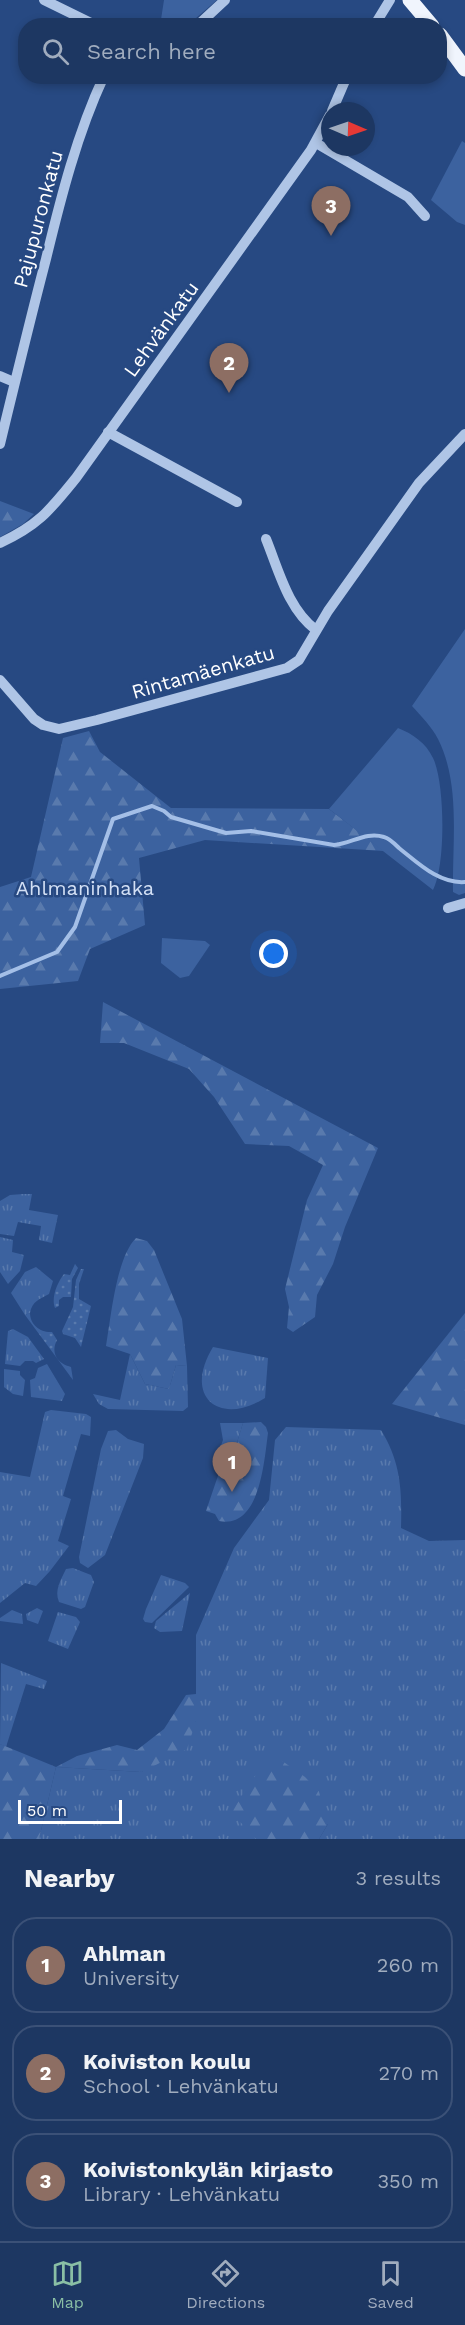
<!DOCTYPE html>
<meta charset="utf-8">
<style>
:root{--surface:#1d3762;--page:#253f68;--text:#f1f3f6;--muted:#a0acbe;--line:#3b5177;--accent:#8abfa5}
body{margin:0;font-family:"Work Sans",sans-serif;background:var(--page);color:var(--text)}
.compass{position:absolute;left:321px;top:102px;width:54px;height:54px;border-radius:50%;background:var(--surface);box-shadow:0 3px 9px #0003;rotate:92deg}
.scale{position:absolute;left:18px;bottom:15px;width:104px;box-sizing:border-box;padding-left:6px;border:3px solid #fff;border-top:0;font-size:16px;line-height:21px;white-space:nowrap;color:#fff;-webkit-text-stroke:4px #274982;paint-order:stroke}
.you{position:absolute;left:274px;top:954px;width:21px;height:21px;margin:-15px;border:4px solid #fff;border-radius:50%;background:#1a73e8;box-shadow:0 0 0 9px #1a73e833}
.badge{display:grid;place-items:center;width:39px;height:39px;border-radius:50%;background:var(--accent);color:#fff;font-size:20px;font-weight:700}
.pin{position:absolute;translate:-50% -50px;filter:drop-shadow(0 2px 3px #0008)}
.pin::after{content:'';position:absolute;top:32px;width:21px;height:18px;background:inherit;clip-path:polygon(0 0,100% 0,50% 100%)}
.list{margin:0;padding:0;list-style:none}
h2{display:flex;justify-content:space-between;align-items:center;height:78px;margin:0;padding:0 24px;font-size:26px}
h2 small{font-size:20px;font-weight:400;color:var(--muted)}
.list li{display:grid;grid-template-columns:39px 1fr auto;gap:18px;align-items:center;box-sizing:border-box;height:96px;margin:0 12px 12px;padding:0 12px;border:2px solid var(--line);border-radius:24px}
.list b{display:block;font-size:22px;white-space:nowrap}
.list p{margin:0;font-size:20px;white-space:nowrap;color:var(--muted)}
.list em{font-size:20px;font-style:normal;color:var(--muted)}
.icon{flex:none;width:33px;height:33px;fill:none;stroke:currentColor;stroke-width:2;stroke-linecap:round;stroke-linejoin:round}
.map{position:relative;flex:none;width:465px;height:1839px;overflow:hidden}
.search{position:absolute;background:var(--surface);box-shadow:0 3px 9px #0003;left:18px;right:18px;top:18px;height:66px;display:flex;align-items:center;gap:15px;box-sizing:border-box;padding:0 21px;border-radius:24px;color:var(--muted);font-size:22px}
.sheet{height:402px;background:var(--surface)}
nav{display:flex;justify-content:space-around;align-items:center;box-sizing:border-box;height:84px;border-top:2px solid var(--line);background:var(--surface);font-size:16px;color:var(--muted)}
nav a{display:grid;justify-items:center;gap:3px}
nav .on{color:var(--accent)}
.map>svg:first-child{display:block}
</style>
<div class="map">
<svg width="465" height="1839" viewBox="0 0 465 1839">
<defs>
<pattern id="grass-tufts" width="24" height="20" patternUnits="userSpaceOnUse" patternTransform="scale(1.5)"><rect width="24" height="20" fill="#3c629f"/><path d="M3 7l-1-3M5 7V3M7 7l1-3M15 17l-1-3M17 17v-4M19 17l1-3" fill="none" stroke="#597aad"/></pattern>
<pattern id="forest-firs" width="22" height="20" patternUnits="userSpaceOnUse" patternTransform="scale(1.5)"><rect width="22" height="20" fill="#3c629f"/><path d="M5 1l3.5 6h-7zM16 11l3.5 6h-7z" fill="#597aad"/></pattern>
<pattern id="garden-dots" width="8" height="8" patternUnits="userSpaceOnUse" patternTransform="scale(1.5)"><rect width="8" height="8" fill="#3c629f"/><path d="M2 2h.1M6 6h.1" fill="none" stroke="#597aad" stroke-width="1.8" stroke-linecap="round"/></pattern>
</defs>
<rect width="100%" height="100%" fill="#274982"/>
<g fill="url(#grass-tufts)">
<path d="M23,1194H32L29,1210L58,1215L52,1243L39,1240L41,1226L18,1222L14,1236L0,1234V1201L10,1195Z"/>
<path d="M0,1237L13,1240L12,1252L24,1255L20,1271L8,1284L0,1272Z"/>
<path d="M36,1267L53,1281L49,1294C40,1299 32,1301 30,1313L25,1315L11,1293L25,1272Z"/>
<path d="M13,1329L28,1337L44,1359L36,1363L33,1361H25L20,1366L5,1364L8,1331Z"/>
<path d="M213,1347L268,1358L265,1398C218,1427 183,1396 213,1347Z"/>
<path d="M130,1354L145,1384L169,1389L176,1365L187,1366L188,1407L183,1411L108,1409L99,1404L93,1394L120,1400Z"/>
<path d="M47,1364L65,1394L62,1401L31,1397L30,1380L35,1378L38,1368Z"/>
<path d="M4,1369L20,1371V1375L25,1380L23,1396L13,1394L4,1387Z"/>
<path d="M51,1410L86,1414L91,1417L90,1436L81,1434L63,1496L71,1499L58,1541L69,1546L50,1571L36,1586L25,1583L0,1603V1472L30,1477L45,1412Z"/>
<path d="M220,1423H243L231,1462L216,1459L223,1440Z"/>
<path d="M286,1427L381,1430C401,1463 402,1490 401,1528L429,1541L465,1540V1839H319L328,1824L256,1839H39L56,1767L142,1772L196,1721V1635L234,1548L269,1500L275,1440Z"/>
<path d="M116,1430L128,1439L144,1444L143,1458L105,1555L88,1568L80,1563L79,1557L101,1449L108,1431Z"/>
<path d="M73,1568L91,1575L94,1582L85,1607L81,1609L59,1602C54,1590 61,1580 66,1569Z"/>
<path d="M161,1575L185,1583L189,1587L152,1623L145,1622L143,1619L146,1609Z"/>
<path d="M190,1593L182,1631L160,1632L154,1628L156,1621Z"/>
<path d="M37,1608L43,1611L38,1624L27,1620L26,1614Z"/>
<path d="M12,1610L22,1614L23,1624L0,1621V1618Z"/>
<path d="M58,1612L76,1617L80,1622L68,1649L48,1641Z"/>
<path d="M1,1663L47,1681L44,1689L26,1684L6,1747L0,1744Z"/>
</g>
<g fill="url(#forest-firs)">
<path d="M0,501L34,514L23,524L0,537Z"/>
<path d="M89,731L100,752L171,808L329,809L384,851L205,840L139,858L145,925L90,949L78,981L0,989V887L31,877L63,738Z"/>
<path d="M103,1002L378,1148L345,1227L333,1264L317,1295L315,1317L293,1332L287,1328L289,1307L285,1289L307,1200L323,1165L289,1146L245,1144L214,1097L189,1069L124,1043H100Z"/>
<path d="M136,1238L147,1241L154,1250L182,1319L187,1366L176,1365L169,1389L145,1384L130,1354L106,1346C111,1318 116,1258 136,1238Z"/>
<path d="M465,1313V1425L392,1404Z"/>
<path d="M261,1422L266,1427L268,1433C264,1462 260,1529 219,1521L215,1514L206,1511L223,1461L231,1462L243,1423Z"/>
<path d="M196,1694V1721L187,1749L142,1772L56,1767L39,1839H0V1744L56,1767L77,1756L117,1745L137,1750L164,1729L186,1695Z"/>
<path d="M278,1758L305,1777L319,1792L328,1824L319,1839H256L231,1812L266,1760Z"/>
</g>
<g fill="#3c629f">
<path d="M164,0H217L188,25L160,26Z"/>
<path d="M462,141L465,143V225L457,222L431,200Z"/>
<path d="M465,629V893L459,895L453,892C452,842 461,785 438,739C432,727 421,716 412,706Z"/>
<path d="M398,728C413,734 426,743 433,758C445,782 446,866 433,890L329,809Z"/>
<path d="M162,938L205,941L210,945L189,976L180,978L161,963Z"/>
</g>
<g fill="url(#garden-dots)">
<path d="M75,1264L78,1268L72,1279L71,1297H63L59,1300V1306L55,1308C51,1298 57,1283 64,1274L70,1275Z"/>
<path d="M81,1269H84L79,1284V1299L91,1306L81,1347L75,1338L63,1334L62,1331L73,1307L76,1280Z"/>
<path d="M30,1313C30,1325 41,1333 52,1332L57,1340C50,1353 58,1364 71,1367L73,1380L25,1315Z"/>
</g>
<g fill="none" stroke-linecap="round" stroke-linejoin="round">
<path stroke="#a4bfe7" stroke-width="4" d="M0,976L57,952L75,927L113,819L152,806L164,811L171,817L226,833L251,831L334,845C351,844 366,831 384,837C389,838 395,844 399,848C418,863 439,884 465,882"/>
<g stroke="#afc5e6" stroke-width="10">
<path d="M44,0L97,26"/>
<path d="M197,26L225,0"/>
<path d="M374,26L390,0"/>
<path d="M332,111L347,76"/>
<path d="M316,143L408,197L425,216"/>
<path d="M0,376L14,382"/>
<path d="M108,432L237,502"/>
<path d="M0,444C15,382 30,320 46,259C61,197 77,134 104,76"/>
<path d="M266,539C279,571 288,609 316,630"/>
<path d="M0,543C39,525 50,510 76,478L311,150L330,115"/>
<path d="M0,680L34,719L43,725L59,729L97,720L287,668L299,660L328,611L419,483L465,434"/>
<path d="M448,908L465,903"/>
</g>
<g stroke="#f0f5fd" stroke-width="15">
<path d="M410,0L432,26"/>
<path d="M440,35L465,69"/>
</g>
</g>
<g text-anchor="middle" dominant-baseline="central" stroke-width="5" stroke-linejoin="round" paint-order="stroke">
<g font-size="20" fill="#fff" stroke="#274982">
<text transform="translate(38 219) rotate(-75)">Pajupuronkatu</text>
<text transform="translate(161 329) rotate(-54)">Lehvänkatu</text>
<text transform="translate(203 672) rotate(-16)">Rintamäenkatu</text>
</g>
<g font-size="20" fill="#d3e0f5" stroke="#274982">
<text x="85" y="888">Ahlmaninhaka</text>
</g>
</g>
</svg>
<svg class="compass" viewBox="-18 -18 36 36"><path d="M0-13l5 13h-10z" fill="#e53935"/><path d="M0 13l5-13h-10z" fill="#a0acbe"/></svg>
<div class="scale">50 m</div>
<div class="you"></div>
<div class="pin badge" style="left:232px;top:1492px;background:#8d6e63">1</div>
<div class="pin badge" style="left:229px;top:393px;background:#8d6e63">2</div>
<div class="pin badge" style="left:331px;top:236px;background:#8d6e63">3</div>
<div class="search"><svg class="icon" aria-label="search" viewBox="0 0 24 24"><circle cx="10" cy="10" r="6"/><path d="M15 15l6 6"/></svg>Search here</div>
</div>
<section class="sheet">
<h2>Nearby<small>3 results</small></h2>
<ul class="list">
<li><span class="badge" style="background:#8d6e63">1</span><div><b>Ahlman</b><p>University</p></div><em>260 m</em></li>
<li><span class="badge" style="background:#8d6e63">2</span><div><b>Koiviston koulu</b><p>School · Lehvänkatu</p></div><em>270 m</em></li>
<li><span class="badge" style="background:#8d6e63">3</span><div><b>Koivistonkylän kirjasto</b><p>Library · Lehvänkatu</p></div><em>350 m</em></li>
</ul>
</section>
<nav>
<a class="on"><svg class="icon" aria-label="map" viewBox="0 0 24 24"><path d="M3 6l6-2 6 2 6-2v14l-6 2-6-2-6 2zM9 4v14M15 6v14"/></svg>Map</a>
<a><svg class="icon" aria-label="directions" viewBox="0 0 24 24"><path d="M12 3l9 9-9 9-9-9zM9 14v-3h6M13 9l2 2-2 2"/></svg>Directions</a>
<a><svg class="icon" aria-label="saved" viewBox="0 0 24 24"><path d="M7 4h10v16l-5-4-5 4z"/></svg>Saved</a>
</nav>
